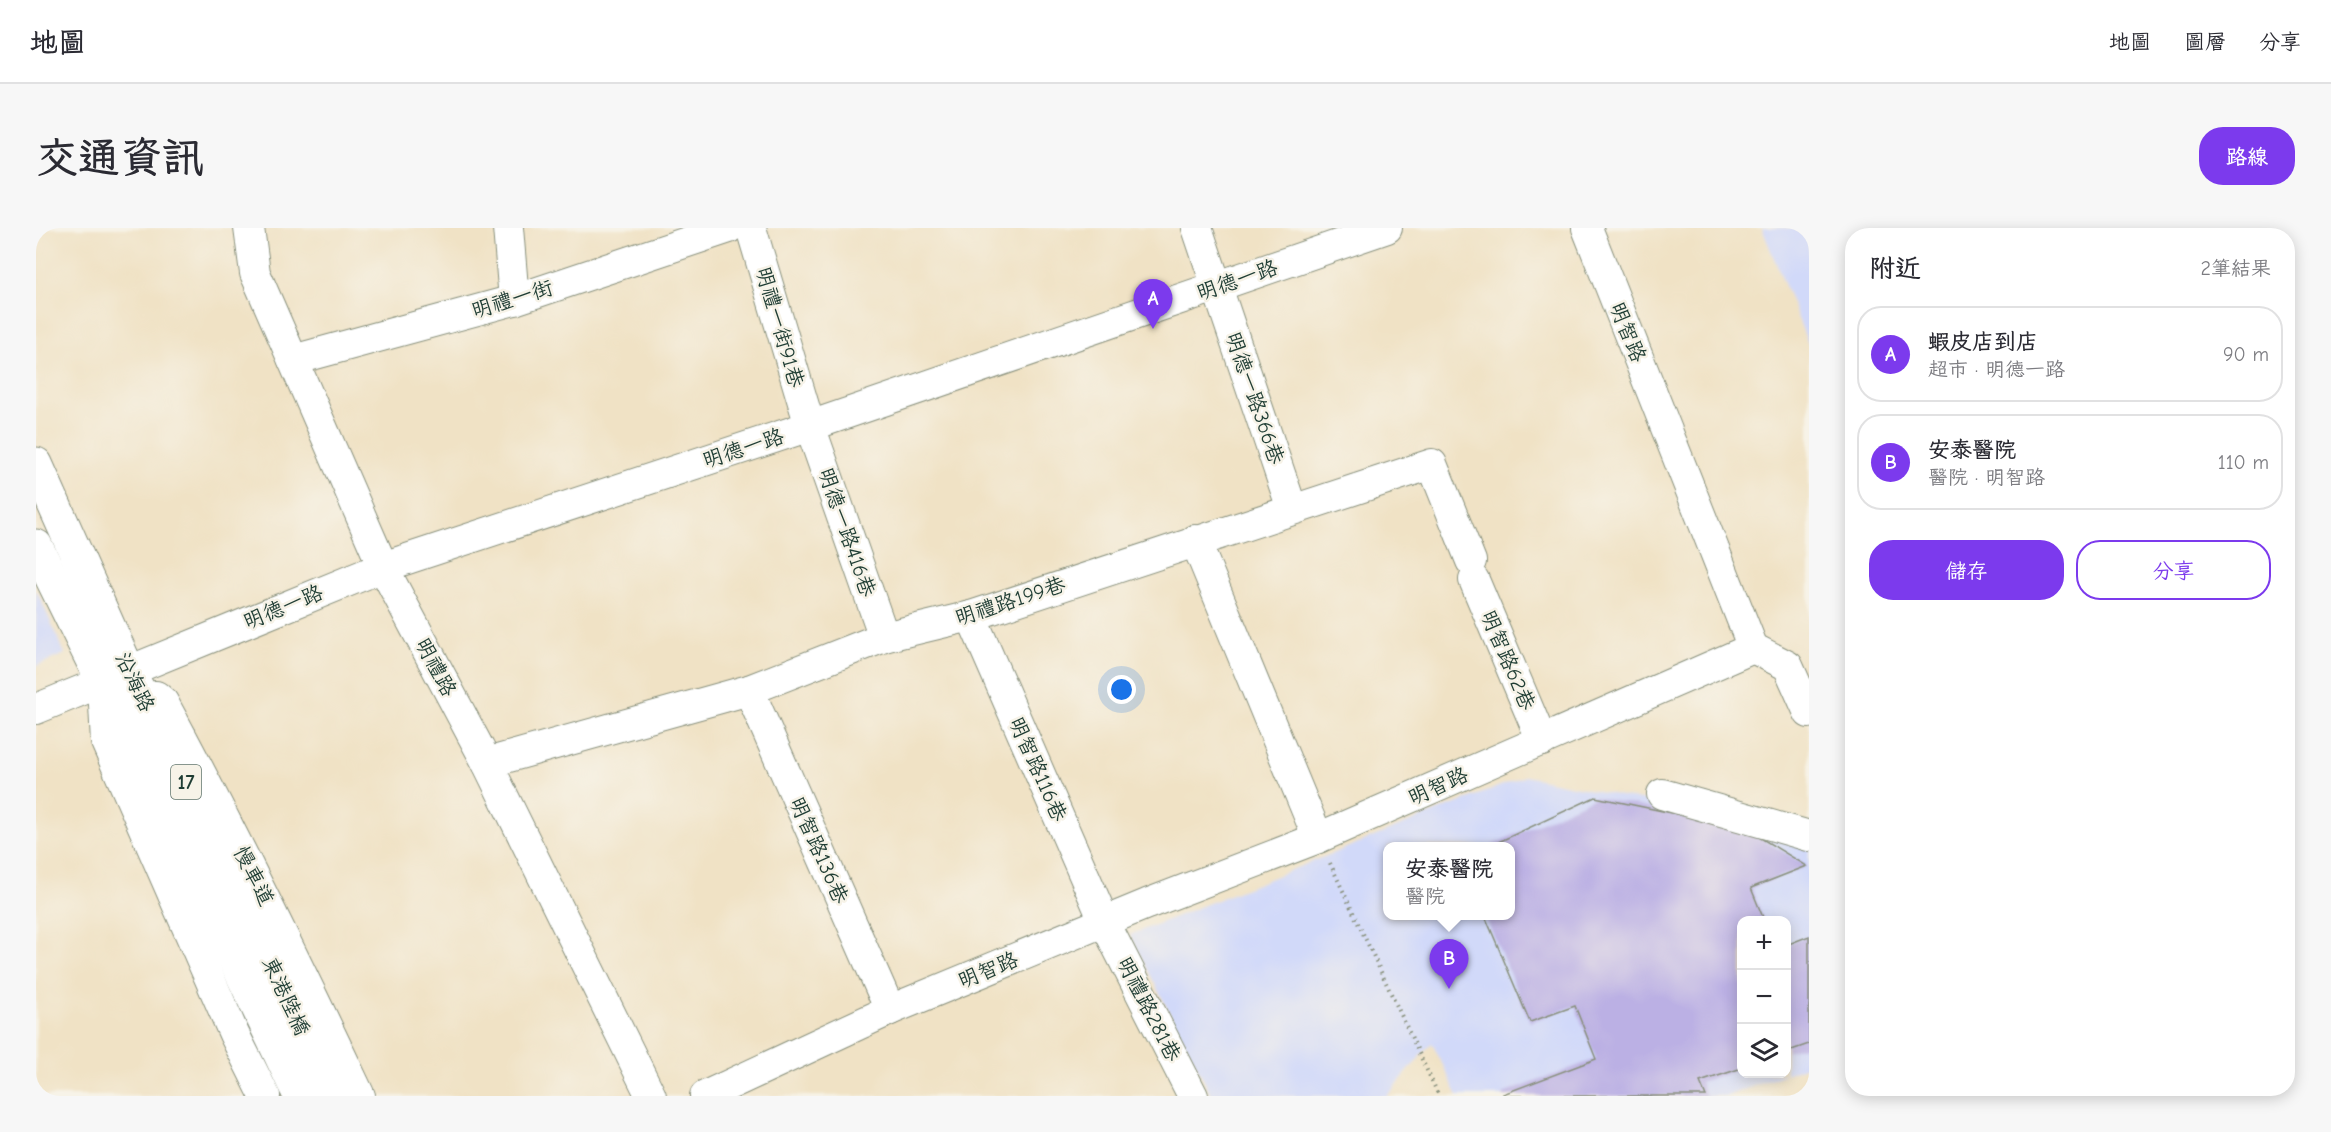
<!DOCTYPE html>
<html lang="zh-TW">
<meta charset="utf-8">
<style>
:root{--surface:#fff;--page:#f7f7f7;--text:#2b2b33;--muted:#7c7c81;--line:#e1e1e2;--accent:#7c3aed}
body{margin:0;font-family:"Comic Neue","LXGW WenKai TC",sans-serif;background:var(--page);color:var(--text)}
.controls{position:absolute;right:18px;bottom:18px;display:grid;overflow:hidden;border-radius:12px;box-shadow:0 3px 15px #0003}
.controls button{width:54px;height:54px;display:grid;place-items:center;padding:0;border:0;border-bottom:2px solid var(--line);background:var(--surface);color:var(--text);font:30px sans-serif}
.you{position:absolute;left:1086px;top:462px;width:21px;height:21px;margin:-15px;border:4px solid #fff;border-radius:50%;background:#1a73e8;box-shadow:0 0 0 9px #1a73e833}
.badge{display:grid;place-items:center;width:39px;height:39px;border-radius:50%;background:var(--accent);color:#fff;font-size:20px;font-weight:700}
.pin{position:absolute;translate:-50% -50px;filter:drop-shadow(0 2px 3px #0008)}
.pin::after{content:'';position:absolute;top:32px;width:21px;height:18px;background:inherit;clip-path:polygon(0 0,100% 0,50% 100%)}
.popup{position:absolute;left:1347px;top:614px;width:132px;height:78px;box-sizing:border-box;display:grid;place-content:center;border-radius:12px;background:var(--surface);filter:drop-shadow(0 2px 4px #0005);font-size:20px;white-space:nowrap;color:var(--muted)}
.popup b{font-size:22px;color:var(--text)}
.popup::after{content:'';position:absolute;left:50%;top:100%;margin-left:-12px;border:12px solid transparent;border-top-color:var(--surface)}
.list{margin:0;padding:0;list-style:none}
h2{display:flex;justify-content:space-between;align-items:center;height:78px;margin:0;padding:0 24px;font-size:26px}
h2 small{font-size:20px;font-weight:400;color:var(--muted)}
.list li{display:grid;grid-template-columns:39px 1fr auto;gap:18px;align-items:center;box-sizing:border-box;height:96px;margin:0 12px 12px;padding:0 12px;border:2px solid var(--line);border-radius:24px}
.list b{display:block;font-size:22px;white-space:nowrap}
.list p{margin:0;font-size:20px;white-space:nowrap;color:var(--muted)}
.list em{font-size:20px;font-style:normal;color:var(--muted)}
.actions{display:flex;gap:12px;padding:18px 24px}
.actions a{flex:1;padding:14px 0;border:2px solid var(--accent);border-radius:24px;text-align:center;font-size:21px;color:var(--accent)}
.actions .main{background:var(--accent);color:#fff}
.icon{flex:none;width:33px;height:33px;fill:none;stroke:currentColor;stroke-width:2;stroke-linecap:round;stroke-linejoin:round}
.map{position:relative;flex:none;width:1773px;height:868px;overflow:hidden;border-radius:24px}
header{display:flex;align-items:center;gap:36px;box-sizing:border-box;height:84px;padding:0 30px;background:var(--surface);border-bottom:2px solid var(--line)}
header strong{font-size:28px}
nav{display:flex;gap:33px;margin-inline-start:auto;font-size:21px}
.intro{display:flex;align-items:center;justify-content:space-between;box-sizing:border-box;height:144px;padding:0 36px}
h1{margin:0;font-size:42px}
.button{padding:15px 27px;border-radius:24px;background:var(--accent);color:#fff;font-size:21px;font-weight:700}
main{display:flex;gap:36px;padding:0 36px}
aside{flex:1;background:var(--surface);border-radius:24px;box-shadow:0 3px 15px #0003}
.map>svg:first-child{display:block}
</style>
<header>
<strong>地圖</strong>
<nav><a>地圖</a><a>圖層</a><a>分享</a></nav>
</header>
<div class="intro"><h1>交通資訊</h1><a class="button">路線</a></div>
<main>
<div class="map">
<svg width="1773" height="868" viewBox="0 0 1773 868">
<rect width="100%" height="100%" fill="#f7f3e8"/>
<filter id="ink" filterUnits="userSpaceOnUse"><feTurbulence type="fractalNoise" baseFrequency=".0167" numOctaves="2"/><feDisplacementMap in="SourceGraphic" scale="12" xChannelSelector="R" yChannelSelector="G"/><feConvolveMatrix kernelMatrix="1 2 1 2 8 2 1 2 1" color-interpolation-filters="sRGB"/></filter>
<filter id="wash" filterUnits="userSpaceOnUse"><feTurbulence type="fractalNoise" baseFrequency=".008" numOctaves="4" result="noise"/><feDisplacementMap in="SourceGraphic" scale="24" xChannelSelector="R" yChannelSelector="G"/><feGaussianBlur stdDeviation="1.35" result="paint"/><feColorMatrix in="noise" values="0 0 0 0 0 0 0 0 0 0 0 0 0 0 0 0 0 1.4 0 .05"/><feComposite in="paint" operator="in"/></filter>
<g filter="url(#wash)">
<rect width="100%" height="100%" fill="#f0e2c5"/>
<g fill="#d1d9f9" fill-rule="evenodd">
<path d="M1726,0H1773V118Z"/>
<path d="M0,361L29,426L0,438Z"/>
<path d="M1489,548L1714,595L1773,619V837L1691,868H1422L1396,815L1351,868H1176L1094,707ZM1352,618H1474V688H1352ZM1706,692H1750V846H1706Z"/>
</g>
<g id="blocks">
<g fill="#bbb0e4">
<path d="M1559,569L1708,600L1771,638L1715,660L1728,692H1706V840L1664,854L1670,868H1467V866L1560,831L1539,778L1494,794L1449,688H1474V618H1454Z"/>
<path d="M1773,708V816L1750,824V717Z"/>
</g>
</g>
</g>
<g filter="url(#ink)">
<use href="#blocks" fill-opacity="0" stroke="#88907c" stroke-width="1.5"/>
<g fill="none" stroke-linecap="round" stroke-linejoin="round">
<defs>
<g id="minor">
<path d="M213,0L219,45L347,339L451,535L615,868"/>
<path d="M472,0L478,72"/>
<path d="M715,0L774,198L848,409"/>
<path d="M1161,0L1256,281"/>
<path d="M1551,0L1717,420"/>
<path d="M257,132L478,72L693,0"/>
<path d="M1159,312L1282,610"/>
<path d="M1438,352L1506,513"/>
<path d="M935,388L1069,695L1157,868"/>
<path d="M1717,420L1752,438L1773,485"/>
<path d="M67,458L70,514L198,806L229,868"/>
<path d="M713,462L854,782"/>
<path d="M120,468L127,474C197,603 261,735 324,868"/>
<path d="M0,481L347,339L774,198L1351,0"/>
<path d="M451,535L713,462L848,409L935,388L1396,236L1435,333"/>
<path d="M1626,566L1773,608"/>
<path d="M669,868L854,782L1111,676L1282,610L1717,420"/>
</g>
<g id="major">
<path d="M0,236L92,442L146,546L296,868"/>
<path d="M0,318L66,452L264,868"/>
</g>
</defs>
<use href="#minor" stroke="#88907c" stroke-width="32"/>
<use href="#major" stroke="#88907c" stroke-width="35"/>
<path stroke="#88907c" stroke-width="4" stroke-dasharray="1.5 4.5" stroke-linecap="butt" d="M1294,635L1403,868"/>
<use href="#minor" stroke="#fff" stroke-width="30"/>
<use href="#major" stroke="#fff" stroke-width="33"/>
</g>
</g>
<g text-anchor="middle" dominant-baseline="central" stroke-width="5" stroke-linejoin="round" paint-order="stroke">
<rect fill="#f7f3e8" stroke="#60746a" stroke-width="1.5" x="135" y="537" width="30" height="34" rx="4.5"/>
<g font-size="20" font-weight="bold" fill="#1f3d34">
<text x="150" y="554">17</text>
</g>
<g font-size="21" fill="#1f3d34" stroke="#f7f3e8">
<text transform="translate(1201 52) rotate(-19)">明德一路</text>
<text transform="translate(476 71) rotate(-17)">明禮一街</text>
<text transform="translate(744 99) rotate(74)">明禮一街91巷</text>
<text transform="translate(1592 104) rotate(68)">明智路</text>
<text transform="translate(1219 170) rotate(71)">明德一路366巷</text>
<text transform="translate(707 220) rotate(-18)">明德一路</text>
<text transform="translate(811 304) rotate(71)">明德一路416巷</text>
<text transform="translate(974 373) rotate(-18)">明禮路199巷</text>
<text transform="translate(247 379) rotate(-22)">明德一路</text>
<text transform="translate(1472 432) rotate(67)">明智路62巷</text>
<text transform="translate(400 439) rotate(62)">明禮路</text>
<text transform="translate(99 454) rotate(64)">沿海路</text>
<text transform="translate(1002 541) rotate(66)">明智路116巷</text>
<text transform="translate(1402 558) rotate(-24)">明智路</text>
<text transform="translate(783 622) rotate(66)">明智路136巷</text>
<text transform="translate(218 648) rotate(63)">慢車道</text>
<text transform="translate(952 742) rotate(-22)">明智路</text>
<text transform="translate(250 768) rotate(65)">東港陸橋</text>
<text transform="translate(1113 781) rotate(63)">明禮路281巷</text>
</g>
</g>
</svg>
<div class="controls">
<button>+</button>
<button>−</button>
<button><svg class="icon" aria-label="layers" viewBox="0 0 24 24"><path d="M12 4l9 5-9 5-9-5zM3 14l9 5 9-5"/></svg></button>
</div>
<div class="you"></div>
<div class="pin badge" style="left:1117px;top:101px">A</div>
<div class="pin badge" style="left:1413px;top:761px">B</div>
<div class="popup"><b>安泰醫院</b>醫院</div>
</div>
<aside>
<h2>附近<small>2筆結果</small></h2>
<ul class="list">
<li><span class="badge">A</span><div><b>蝦皮店到店</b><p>超市 · 明德一路</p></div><em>90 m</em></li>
<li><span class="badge">B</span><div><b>安泰醫院</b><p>醫院 · 明智路</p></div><em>110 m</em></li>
</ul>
<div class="actions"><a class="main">儲存</a><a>分享</a></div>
</aside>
</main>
